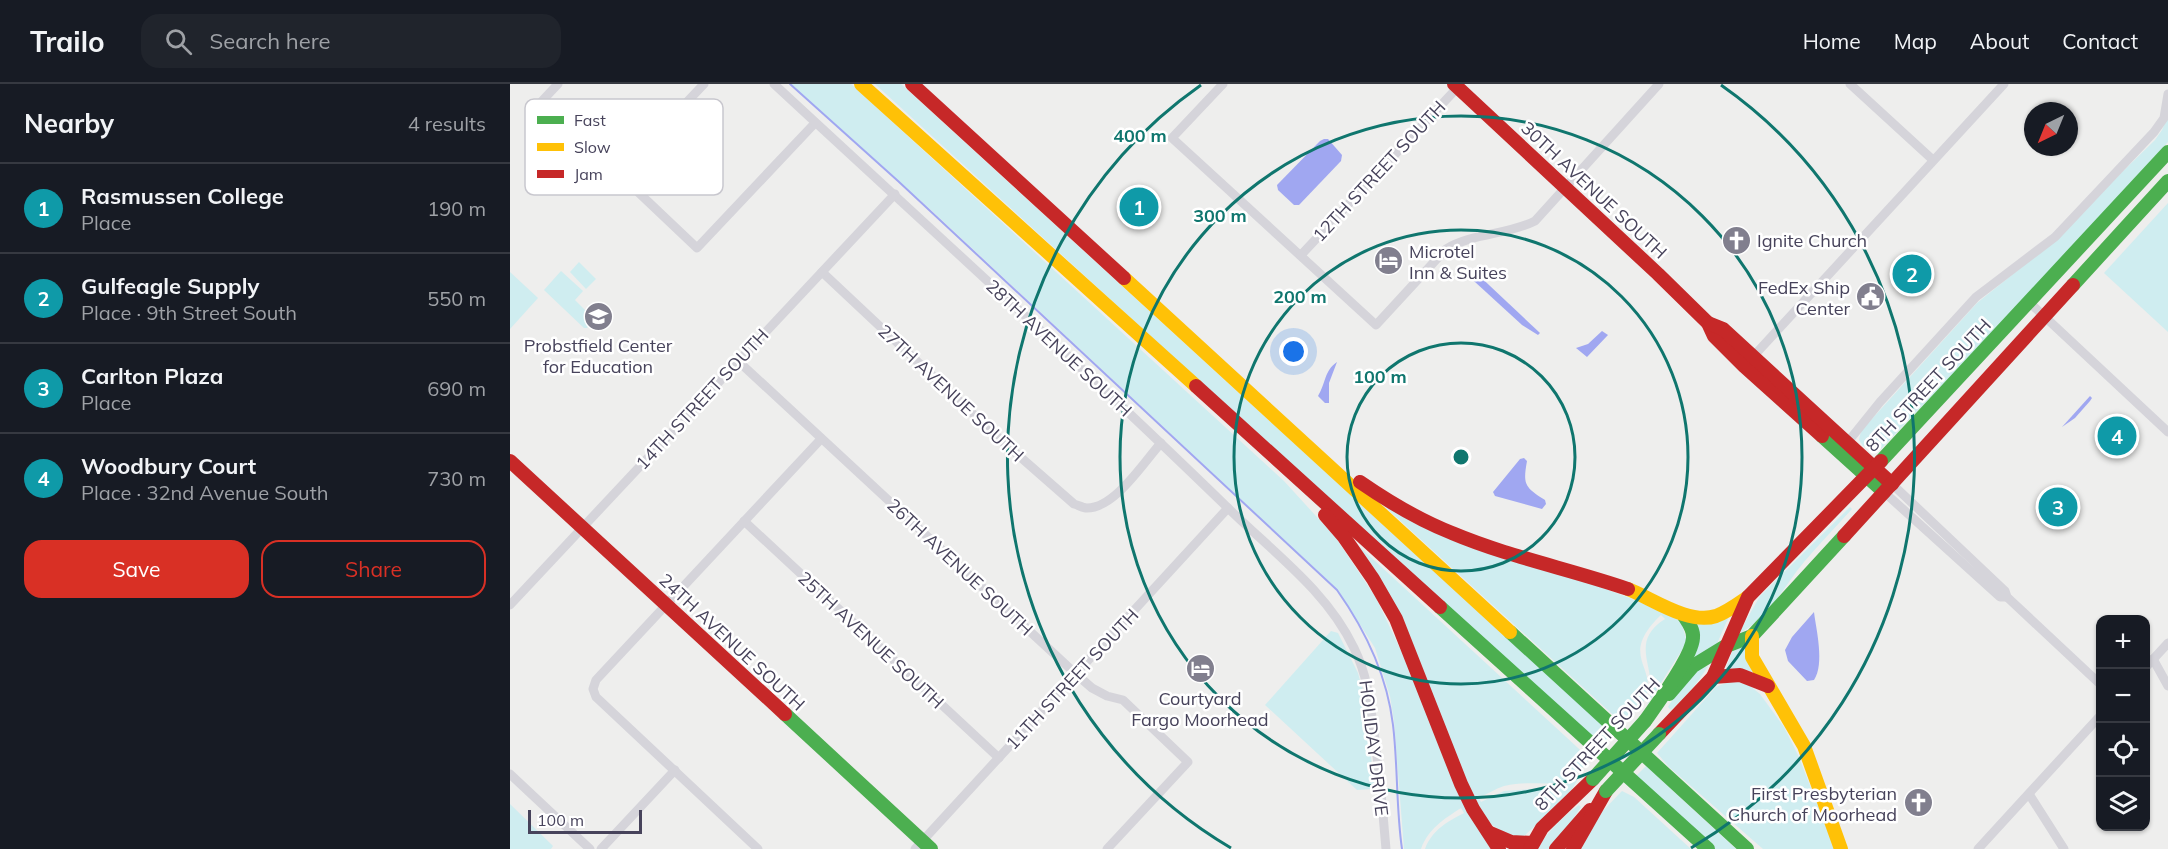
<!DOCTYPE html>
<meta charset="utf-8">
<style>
:root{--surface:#171b24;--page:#20242c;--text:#f1f3f6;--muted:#9ea1a6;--line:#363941;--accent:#d93025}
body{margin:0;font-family:Mulish,sans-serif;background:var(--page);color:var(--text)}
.controls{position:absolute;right:18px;bottom:18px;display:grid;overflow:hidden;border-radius:12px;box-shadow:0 2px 4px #0004}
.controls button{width:54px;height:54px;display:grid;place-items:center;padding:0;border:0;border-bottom:2px solid var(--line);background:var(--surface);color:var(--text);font:30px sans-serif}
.compass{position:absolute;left:1514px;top:18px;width:54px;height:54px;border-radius:50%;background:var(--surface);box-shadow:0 2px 4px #0004;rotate:223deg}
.scale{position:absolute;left:18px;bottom:15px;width:114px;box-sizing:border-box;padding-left:6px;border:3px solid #47435b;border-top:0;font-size:16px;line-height:21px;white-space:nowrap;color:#47435b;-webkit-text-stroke:4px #fff;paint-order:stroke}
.you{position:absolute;left:784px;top:268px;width:21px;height:21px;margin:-15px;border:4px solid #fff;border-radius:50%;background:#1a73e8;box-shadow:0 0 0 9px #1a73e833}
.badge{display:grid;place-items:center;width:39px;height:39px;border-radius:50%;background:var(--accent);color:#fff;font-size:20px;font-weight:700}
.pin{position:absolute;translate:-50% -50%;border:3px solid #fff;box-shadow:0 2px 6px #0006}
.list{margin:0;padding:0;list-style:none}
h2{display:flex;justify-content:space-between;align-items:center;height:78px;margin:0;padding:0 24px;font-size:26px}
h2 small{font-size:20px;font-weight:400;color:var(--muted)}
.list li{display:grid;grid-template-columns:39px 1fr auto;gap:18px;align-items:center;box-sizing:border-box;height:90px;padding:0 24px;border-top:2px solid var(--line)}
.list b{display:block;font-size:22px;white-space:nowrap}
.list p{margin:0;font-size:20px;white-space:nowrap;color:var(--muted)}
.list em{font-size:20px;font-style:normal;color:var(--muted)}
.actions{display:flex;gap:12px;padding:18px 24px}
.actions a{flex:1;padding:14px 0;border:2px solid var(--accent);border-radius:18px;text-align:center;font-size:21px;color:var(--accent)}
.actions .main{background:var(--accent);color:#fff}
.icon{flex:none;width:33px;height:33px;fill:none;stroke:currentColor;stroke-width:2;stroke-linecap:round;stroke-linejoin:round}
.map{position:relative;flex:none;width:1658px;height:765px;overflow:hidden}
header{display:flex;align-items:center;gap:36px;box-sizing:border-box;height:84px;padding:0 30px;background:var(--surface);border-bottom:2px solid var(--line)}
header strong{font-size:28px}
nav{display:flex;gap:33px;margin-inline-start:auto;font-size:21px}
.search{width:420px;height:54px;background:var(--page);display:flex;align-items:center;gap:15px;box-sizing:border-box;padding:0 21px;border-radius:18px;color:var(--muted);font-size:22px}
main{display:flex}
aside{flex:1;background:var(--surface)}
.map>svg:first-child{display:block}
</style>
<header>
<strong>Trailo</strong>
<div class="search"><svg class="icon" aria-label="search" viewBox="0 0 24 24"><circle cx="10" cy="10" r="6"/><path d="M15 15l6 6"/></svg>Search here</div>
<nav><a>Home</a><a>Map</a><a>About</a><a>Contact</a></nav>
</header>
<main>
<aside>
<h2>Nearby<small>4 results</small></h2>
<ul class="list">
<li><span class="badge" style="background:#0f9aa8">1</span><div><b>Rasmussen College</b><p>Place</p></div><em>190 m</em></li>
<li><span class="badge" style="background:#0f9aa8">2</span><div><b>Gulfeagle Supply</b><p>Place · 9th Street South</p></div><em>550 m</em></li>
<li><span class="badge" style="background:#0f9aa8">3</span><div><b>Carlton Plaza</b><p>Place</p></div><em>690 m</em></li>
<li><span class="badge" style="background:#0f9aa8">4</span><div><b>Woodbury Court</b><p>Place · 32nd Avenue South</p></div><em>730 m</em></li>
</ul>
<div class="actions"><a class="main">Save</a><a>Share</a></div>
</aside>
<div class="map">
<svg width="1658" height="765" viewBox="0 0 1658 765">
<rect width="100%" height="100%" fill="#eeeeed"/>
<g fill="#cfedf0">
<path d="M281,0H341L774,397L826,454L866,514L985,765H915C922,746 937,738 954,729L951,724C934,735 918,745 911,765H894L884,637L880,612L865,564L828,506L421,126Z"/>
<path d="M365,0H391L1102,650L1090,663Z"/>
<path d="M1658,32V58L1482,249L1370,366L1366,368L1365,365L1353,362L1349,356L1351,347L1467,219L1528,170L1645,56L1652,46Z"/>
<path d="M1658,119V248L1594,189Z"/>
<path d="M69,178L86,195L76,205L60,188Z"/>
<path d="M51,187L73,207L65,216L84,235L77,244H74L34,206Z"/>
<path d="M0,188L28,214L0,245Z"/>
<path d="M873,421L1162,530L1172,541L1177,558L1137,621C1152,588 1115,560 1155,535L1151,531C1107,573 1149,583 1135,615C1131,624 1120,632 1112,639Z"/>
<path d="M1340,423L1342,425C1326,443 1309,460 1294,478C1274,502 1260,532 1232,548L1230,547L1250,512Z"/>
<path d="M840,454L1080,675C1050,713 1033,693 994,702C985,705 977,710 969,714L971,718L994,707L1049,703L1068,695L1058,712L1014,752H999L979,739L970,725Z"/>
<path d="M1220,530L1206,562L1175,582L1185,540Z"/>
<path d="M821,547L828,549L848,589L854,611L864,699L861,705L847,706L755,621Z"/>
<path d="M1234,562L1243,588L1216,584L1222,568Z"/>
<path d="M1198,582C1188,599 1176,613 1161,626L1158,623C1167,609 1181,586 1198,582Z"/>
<path d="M1223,596L1240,602L1250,610L1274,643L1288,671L1325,765H1253L1159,683L1147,669L1206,603Z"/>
<path d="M1136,682L1226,765H1203L1124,694Z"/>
<path d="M1112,707L1124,713L1181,765H1067L1087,733Z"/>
<path d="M0,720L43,762L41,765H0Z"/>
<path d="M1069,721L1071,723L1053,750L1039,765H1027C1039,746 1051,734 1069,721Z"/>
</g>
<g fill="#a0a7f1">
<path d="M814,55H818L832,71L831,77L789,121H784L768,106L767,101L810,57Z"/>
<path d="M953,182H956L963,186L1030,249L1028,251L1012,241L953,187Z"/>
<path d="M1092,247L1098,251L1077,273L1066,264L1078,260Z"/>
<path d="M827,278L819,299V319H815L808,312C816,299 814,287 827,278Z"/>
<path d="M1580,312L1582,314L1580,317L1565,334L1552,343Z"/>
<path d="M1014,374L1017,377C1013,400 1014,403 1035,416L1036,420L1032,425L985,412L983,408L1010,375Z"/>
<path d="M1304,528C1306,545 1315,580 1304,596L1297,597L1278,577L1275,566L1282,553Z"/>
</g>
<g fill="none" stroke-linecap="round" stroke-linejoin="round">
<path stroke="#a0a7f1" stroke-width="2" d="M280,0L388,97L827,506C856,547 877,591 883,641C888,682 886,724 892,765"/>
<g stroke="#d5d4da" stroke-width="9">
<path d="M48,0L32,17L187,164L305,39"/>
<path d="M264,0C416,141 570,280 719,425C764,469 817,507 844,564C858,593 860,618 864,648C869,687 873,726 876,765"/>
<path d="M713,0L662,54L866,241L936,165C963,149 997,151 1025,137L1149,0"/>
<path d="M1340,0L1423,76"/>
<path d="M109,90L194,0"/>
<path d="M791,171L948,3"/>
<path d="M312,188L492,357L564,420C568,421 573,424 577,424C605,424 633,379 651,359"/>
<path d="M1520,219L1658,348"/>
<path d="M1240,276L1494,0"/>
<path d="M228,277L567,591L582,604L597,612L613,616L678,678L597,765"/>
<path d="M1337,359L1370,318L1466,213L1545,153L1644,48L1654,34L1658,10"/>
<path d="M1382,400L1495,507L1497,513L1590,600"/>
<path d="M1374,408L1490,513H1497"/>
<path d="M234,437L489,674"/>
<path d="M0,521L385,110"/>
<path d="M1643,575L1658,602"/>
<path d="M1636,583L1658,559"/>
<path d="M0,690L80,765"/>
<path d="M1519,710L1554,765"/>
<path d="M91,765L165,686"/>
<path d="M248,765L86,613L83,605L86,596L311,355"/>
<path d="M405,765L718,424"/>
<path d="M1468,765L1590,632"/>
</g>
<g stroke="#4caf50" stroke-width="14">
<path d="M1563,201L1658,97"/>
<path d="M1312,352L1374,408"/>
<path d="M1371,377L1658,68"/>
<path d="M930,523L1198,765"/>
<path d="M1000,548L1237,765"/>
<path d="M1159,610L1183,582L1214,563L1242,552L1334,452"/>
<path d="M275,630L421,765"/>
<path d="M1135,637C1147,620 1182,573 1183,554C1184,546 1178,538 1174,532"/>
</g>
<g stroke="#ffc107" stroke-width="14">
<path d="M351,0L686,302"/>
<path d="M614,194L1000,548"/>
<path d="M1118,505C1143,515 1179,541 1206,532C1217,528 1228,520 1238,513"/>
<path d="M1242,552V573L1294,662L1331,765"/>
</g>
<g stroke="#c62828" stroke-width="14">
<path d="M402,0L614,194"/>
<path d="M944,0L1148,190L1198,239L1204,252L1234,282L1312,352"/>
<path d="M1198,239L1213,245L1382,400"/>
<path d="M686,302L930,523"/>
<path d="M0,377L275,630"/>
<path d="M850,398C879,418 909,436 942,449C999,473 1060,485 1118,505"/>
<path d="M815,431L834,453L863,495L886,535L951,700L963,725L989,765"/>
<path d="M1334,452L1563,201"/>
<path d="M1203,593L1230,591L1258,602"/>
<path d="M1149,650L1203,593L1238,513L1371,377"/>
<path d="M980,749L1001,758L1023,759"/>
<path d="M1020,765L1032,744L1083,695"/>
<path d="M1046,765L1080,726"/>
<path d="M1063,765L1096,707"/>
</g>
<g stroke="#4caf50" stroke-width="14">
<path d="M1083,695L1135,637"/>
<path d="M1096,707L1149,650"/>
</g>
</g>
<g fill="none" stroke="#0f766e" stroke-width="3">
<circle cx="951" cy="373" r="114"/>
<circle cx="951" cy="373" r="227"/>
<circle cx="951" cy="373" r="341"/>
<path d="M721 764A454 454 0 0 1 691 1M1211 1A454 454 0 0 1 1181 764"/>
</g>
<defs>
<symbol id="church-disc" viewBox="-11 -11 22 22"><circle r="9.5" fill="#817f8e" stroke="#fff"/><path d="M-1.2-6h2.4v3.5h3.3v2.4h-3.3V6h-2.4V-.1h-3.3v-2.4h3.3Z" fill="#fff"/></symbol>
<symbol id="hotel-disc" viewBox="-11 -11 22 22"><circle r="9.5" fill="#817f8e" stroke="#fff"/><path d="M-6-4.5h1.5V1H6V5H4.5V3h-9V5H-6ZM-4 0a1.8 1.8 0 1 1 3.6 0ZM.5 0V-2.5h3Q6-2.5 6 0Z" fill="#fff"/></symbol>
<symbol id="civic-disc" viewBox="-11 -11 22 22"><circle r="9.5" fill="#817f8e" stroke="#fff"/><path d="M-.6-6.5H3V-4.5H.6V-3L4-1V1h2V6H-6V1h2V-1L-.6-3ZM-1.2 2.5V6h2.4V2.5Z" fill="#fff"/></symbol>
<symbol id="school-disc" viewBox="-11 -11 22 22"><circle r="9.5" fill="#817f8e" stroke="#fff"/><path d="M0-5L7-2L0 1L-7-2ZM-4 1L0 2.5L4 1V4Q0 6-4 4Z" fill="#fff"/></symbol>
</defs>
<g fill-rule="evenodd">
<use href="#church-disc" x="1210" y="140" width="33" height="33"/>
<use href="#hotel-disc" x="862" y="160" width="33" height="33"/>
<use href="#civic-disc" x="1344" y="196" width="33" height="33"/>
<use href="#school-disc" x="72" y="216" width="33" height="33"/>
<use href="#hotel-disc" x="674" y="568" width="33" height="33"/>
<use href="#church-disc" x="1392" y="702" width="33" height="33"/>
</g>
<g text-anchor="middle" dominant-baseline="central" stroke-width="5" stroke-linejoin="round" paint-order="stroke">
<g font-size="18" fill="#47435b" stroke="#fff">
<text transform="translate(869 87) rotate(-47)">12TH STREET SOUTH</text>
<text transform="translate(1084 106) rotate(43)">30TH AVENUE SOUTH</text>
<text transform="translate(549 264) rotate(43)">28TH AVENUE SOUTH</text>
<text transform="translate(1418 301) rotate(-47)">8TH STREET SOUTH</text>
<text transform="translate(441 309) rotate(43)">27TH AVENUE SOUTH</text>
<text transform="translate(192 315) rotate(-47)">14TH STREET SOUTH</text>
<text transform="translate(450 483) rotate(43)">26TH AVENUE SOUTH</text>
<text transform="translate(361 556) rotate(43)">25TH AVENUE SOUTH</text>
<text transform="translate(222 558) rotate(43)">24TH AVENUE SOUTH</text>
<text transform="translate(562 595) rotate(-47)">11TH STREET SOUTH</text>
<text transform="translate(1087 660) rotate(-47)">8TH STREET SOUTH</text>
<text transform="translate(864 664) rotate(83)">HOLIDAY DRIVE</text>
</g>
<g font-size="18" fill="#47435b" stroke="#fff" text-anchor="start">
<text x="1247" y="156">Ignite Church</text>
<text x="899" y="167">Microtel<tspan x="899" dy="21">Inn &amp; Suites</tspan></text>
<text x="1340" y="203" text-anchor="end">FedEx Ship<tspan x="1340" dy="21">Center</tspan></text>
<text x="88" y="261" text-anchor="middle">Probstfield Center<tspan x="88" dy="21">for Education</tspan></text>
<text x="690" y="614" text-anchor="middle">Courtyard<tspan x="690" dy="21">Fargo Moorhead</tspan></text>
<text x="1387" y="709" text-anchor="end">First Presbyterian<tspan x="1387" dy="21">Church of Moorhead</tspan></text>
</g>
</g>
<rect x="15" y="15" width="198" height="96" rx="9" fill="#fff" stroke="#c8c7ce" stroke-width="1.5"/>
<rect x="27" y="32" width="27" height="8" fill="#4caf50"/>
<rect x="27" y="59" width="27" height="8" fill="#ffc107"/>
<rect x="27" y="86" width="27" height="8" fill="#c62828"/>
<g font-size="16" fill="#47435b">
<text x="64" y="42">Fast</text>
<text x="64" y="69">Slow</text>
<text x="64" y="96">Jam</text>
</g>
<circle cx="951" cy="373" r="9" fill="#0f766e" stroke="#fff" stroke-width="3"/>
<g font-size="18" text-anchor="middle" font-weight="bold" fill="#0f766e" stroke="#fff" stroke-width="5" stroke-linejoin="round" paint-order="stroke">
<text x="630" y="58">400 m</text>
<text x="710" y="138">300 m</text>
<text x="790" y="219">200 m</text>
<text x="870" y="299">100 m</text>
</g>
</svg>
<div class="controls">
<button>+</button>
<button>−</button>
<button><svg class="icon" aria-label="locate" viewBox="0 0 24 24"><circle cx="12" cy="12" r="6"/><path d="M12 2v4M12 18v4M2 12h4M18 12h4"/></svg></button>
<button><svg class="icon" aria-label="layers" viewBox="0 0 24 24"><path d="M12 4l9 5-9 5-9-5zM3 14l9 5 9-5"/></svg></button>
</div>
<svg class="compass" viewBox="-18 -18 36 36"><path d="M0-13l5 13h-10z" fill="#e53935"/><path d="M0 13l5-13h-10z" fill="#9ea1a6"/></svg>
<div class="scale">100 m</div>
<div class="you"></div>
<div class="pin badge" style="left:629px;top:123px;background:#0f9aa8">1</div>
<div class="pin badge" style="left:1402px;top:190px;background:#0f9aa8">2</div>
<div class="pin badge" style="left:1548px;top:423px;background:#0f9aa8">3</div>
<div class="pin badge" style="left:1607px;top:352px;background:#0f9aa8">4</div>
</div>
</main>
